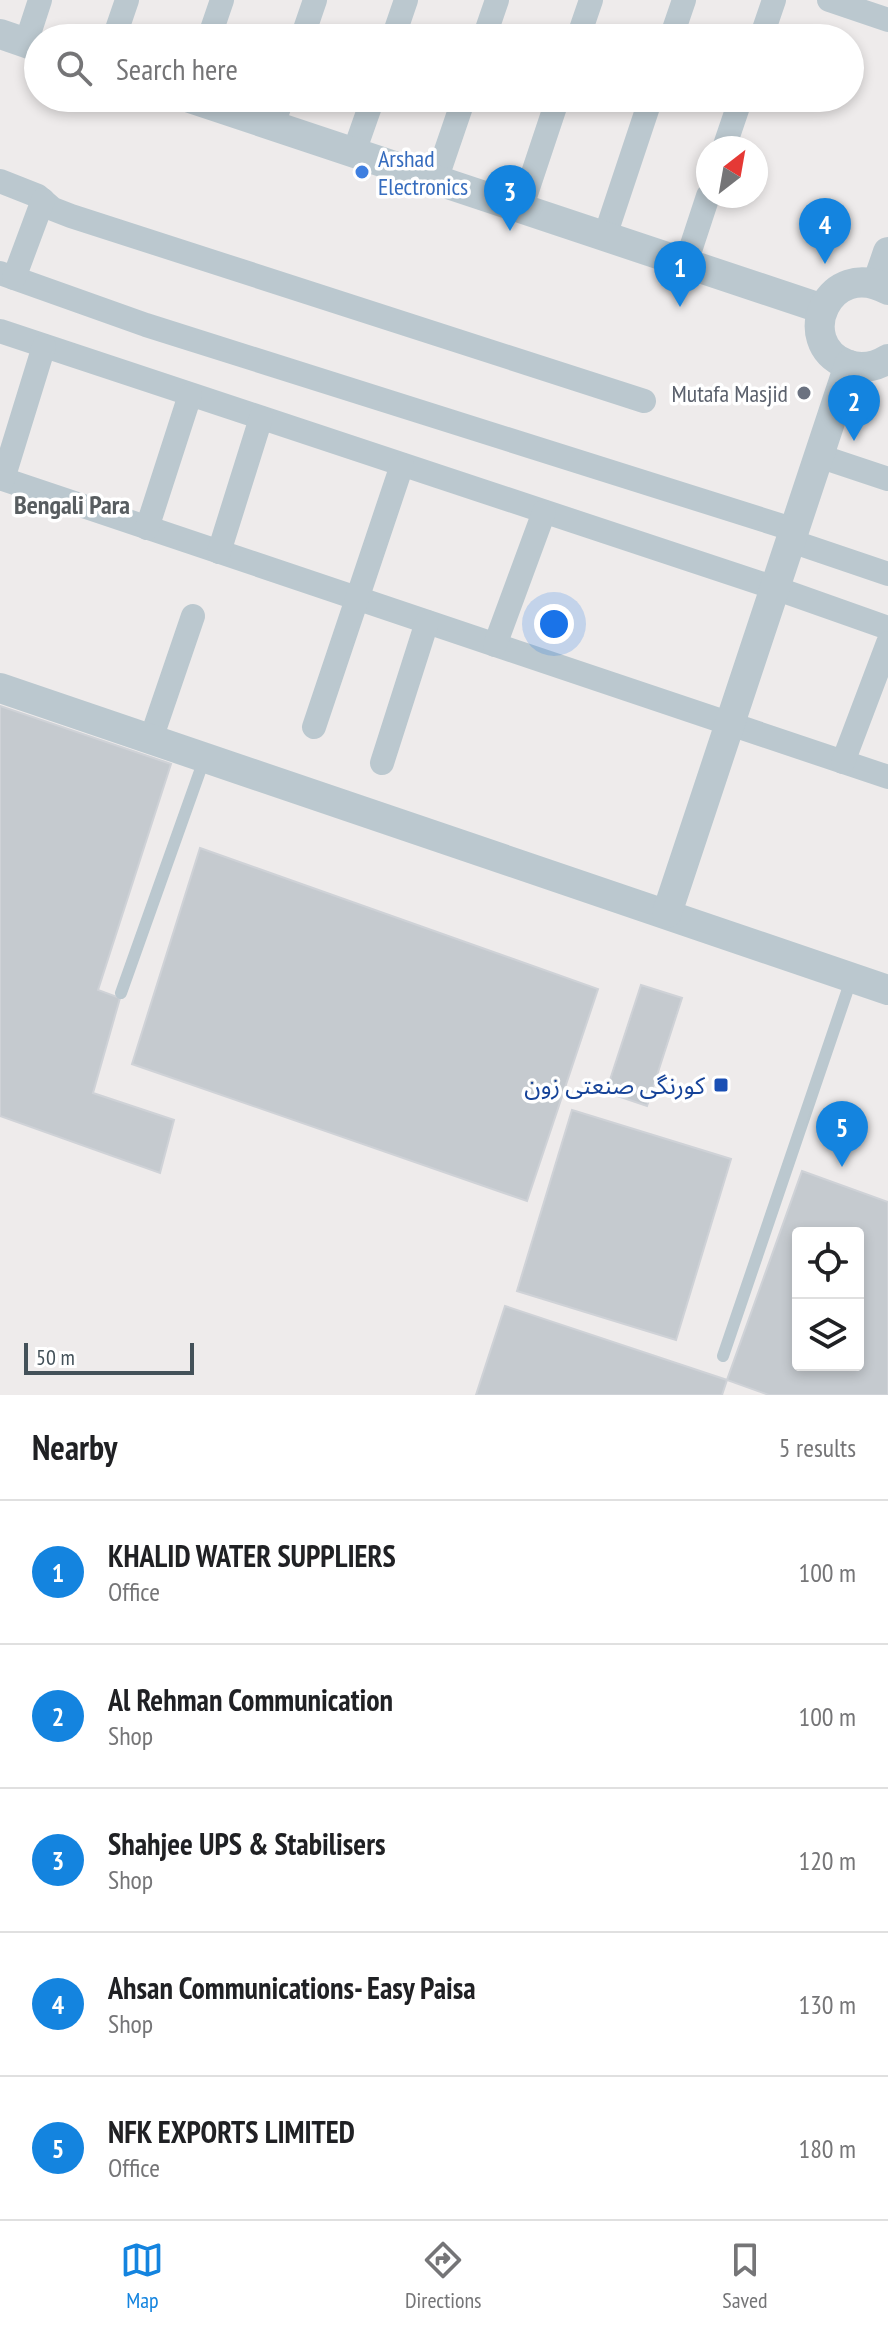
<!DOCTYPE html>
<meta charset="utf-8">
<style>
:root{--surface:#fff;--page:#f2f2f2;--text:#202124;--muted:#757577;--line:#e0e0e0;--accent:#1484df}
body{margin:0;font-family:"PT Sans Narrow","Noto Sans Arabic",sans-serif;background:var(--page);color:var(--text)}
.controls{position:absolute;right:24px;bottom:24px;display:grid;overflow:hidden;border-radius:8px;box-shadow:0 4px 12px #0003}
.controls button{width:72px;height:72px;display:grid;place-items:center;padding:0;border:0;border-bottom:2px solid var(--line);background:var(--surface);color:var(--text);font:40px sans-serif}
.compass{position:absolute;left:696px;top:136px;width:72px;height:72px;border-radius:50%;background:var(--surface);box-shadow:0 4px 12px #0003;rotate:31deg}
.scale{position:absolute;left:24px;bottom:20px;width:170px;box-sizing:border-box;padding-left:8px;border:4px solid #435159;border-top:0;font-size:22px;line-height:28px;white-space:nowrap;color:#435159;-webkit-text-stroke:6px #fff;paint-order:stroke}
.you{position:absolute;left:554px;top:624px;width:28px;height:28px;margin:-20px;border:6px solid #fff;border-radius:50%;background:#1a73e8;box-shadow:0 0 0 12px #1a73e833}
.badge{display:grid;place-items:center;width:52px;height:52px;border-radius:50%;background:var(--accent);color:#fff;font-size:26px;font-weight:700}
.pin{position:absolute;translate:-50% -66px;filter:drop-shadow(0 2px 4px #0008)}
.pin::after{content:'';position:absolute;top:42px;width:28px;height:24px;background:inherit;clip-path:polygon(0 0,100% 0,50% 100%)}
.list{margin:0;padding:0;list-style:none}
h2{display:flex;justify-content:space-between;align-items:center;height:104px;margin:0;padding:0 32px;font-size:34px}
h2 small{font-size:26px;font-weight:400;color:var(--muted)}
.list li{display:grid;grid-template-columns:52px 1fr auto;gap:24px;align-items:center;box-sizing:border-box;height:144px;padding:0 32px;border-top:2px solid var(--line)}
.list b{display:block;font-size:30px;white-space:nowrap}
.list p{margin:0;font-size:26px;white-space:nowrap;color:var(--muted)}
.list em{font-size:26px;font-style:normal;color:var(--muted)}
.icon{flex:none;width:44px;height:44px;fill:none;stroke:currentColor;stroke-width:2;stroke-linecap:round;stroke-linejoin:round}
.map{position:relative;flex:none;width:888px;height:1395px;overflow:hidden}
.search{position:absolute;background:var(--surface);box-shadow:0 4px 12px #0003;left:24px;right:24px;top:24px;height:88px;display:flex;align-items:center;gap:20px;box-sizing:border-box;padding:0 28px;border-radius:44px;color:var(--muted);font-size:30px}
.sheet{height:824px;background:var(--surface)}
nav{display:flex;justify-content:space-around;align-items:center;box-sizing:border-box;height:112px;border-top:2px solid var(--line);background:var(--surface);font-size:22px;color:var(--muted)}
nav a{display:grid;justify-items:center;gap:4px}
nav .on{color:var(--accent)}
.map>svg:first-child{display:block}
</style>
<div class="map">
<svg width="888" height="1395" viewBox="0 0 888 1395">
<rect width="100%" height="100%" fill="#eeebeb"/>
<g fill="#c5cacf" stroke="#cfd2d7" stroke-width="2" fill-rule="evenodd">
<path d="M0,706L171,764L98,990L120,998L93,1093L174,1120L160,1173L0,1116Z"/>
<path d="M200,848L598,989L527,1201L132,1064Z"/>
<path d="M641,985L682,998L647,1106L606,1092Z"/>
<path d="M572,1110L731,1159L676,1340L517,1291Z"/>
<path d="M802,1171L888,1202V1395H769L727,1380ZM798,1233H858V1365H798Z"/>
<path d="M505,1306L727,1380L722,1395H476Z"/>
</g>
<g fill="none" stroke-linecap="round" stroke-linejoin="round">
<g stroke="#bbc8cf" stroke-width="12">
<path d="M121,993L205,757"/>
<path d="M723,1356L852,977"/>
</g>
<g stroke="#bbc8cf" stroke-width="24">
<path d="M829,0L888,20"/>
<path d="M114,38L127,0"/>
<path d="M209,38L222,0"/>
<path d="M302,38L315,0"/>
<path d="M393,38L406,0"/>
<path d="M484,38L497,0"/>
<path d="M578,38L591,0"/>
<path d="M671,38L684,0"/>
<path d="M761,38L774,0"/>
<path d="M26,43L40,0"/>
<path d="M273,126L282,98"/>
<path d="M724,148L741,98"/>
<path d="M354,152L373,98"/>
<path d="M436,180L464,98"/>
<path d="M0,181L38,196L53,209L71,216L644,401"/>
<path d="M521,209L558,98"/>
<path d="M605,236L651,98"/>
<path d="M686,263L708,196"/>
<path d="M0,273L146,325L795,530"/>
<path d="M14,278L43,200"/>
<path d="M0,331L775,588L888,628"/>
<path d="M819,456L888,479"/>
<path d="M0,478L888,777"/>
<path d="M3,479L44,346"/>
<path d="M147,528L190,395"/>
<path d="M791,541L888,574"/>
<path d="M219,552L261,418"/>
<path d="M495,645L544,512"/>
<path d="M314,727L402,465"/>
<path d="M151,739L193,616"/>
<path d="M843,762L888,643"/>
<path d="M382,763L427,622"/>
</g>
<g stroke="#bbc8cf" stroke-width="30">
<path d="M0,34L38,47"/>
<path d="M190,98L823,309"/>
<path d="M877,284L888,252"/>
<path d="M888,290C829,257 792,342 846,364C861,370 875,367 888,359"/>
<path d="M0,688L888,990"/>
<path d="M667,913L849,365"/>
</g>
</g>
<circle fill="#3f7fe0" stroke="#fff" stroke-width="3" cx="362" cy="172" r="8"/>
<circle fill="#6b7280" stroke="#fff" stroke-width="3" cx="804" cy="393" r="8"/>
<rect fill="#1a4fb4" stroke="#fff" stroke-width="3" x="713" y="1077" width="16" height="16" rx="4"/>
<g text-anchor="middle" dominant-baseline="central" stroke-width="7" stroke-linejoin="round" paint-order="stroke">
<g font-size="24" fill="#366cbe" stroke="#fff" text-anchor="start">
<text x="378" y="158">Arshad<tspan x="378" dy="28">Electronics</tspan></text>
</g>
<g font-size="24" fill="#5b616d" stroke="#fff" text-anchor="end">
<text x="788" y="393">Mutafa Masjid</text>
</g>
<g font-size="24" fill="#164399" stroke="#fff" text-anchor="end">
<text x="705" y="1085">کورنگی صنعتی زون</text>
</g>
<g font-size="26" font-weight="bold" fill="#585d60" stroke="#fff">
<text x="72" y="504">Bengali Para</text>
</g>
</g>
</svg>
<div class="controls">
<button><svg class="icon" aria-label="locate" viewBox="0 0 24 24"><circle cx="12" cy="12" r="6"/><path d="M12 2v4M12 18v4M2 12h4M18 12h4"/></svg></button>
<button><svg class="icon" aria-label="layers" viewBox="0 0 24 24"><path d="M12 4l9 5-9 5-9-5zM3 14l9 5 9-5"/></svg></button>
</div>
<svg class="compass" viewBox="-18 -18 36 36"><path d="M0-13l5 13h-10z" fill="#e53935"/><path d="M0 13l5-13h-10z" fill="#757577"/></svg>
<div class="scale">50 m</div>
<div class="you"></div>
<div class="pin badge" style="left:680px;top:307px">1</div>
<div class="pin badge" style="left:854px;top:441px">2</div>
<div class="pin badge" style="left:510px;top:231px">3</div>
<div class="pin badge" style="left:825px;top:264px">4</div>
<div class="pin badge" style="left:842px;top:1167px">5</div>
<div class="search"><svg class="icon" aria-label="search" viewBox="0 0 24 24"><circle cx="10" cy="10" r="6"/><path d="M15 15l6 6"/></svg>Search here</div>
</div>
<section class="sheet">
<h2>Nearby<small>5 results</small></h2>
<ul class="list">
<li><span class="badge">1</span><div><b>KHALID WATER SUPPLIERS</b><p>Office</p></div><em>100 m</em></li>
<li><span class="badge">2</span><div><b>Al Rehman Communication</b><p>Shop</p></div><em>100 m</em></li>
<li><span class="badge">3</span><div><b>Shahjee UPS &amp; Stabilisers</b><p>Shop</p></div><em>120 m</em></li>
<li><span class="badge">4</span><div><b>Ahsan Communications- Easy Paisa</b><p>Shop</p></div><em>130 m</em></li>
<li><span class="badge">5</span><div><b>NFK EXPORTS LIMITED</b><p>Office</p></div><em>180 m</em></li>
</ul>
</section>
<nav>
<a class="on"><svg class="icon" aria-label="map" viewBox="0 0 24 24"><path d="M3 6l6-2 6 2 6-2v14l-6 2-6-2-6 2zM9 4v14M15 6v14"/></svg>Map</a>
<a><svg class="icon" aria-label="directions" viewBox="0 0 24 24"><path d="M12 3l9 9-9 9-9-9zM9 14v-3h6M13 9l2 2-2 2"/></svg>Directions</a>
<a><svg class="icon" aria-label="saved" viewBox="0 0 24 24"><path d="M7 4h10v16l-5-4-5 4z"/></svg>Saved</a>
</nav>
